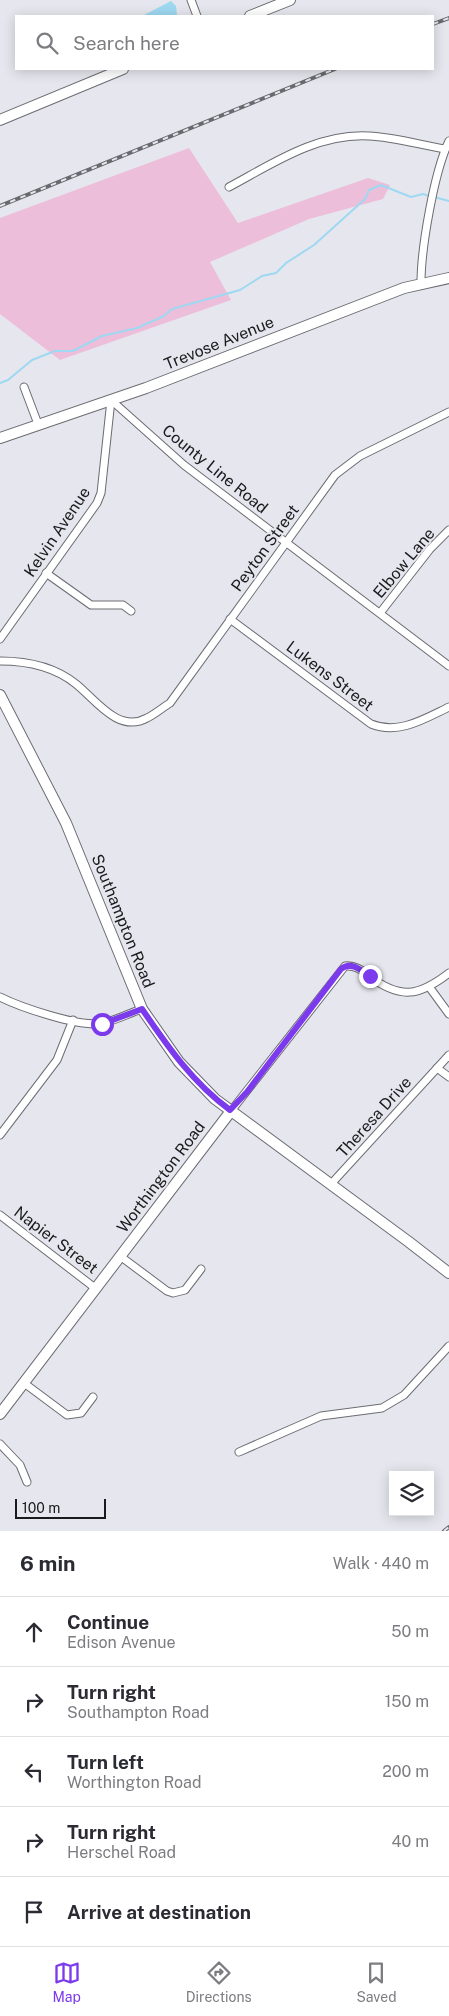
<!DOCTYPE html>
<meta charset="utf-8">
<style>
:root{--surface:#fff;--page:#f7f7f7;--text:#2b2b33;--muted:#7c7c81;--line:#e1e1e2;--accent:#7c3aed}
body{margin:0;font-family:"Public Sans",sans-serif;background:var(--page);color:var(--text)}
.controls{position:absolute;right:15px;bottom:15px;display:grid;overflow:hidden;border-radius:0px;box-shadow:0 2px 12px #0003}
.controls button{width:45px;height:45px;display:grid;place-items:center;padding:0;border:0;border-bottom:1px solid var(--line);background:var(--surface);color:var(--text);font:25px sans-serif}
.scale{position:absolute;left:15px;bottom:12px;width:91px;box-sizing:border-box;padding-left:5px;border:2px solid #1a1a1d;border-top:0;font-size:14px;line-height:18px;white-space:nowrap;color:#1a1a1d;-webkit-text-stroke:4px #e6e6ee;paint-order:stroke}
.stop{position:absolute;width:15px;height:15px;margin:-11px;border:4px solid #7c3aed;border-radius:50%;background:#fff}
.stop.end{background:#7c3aed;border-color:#fff;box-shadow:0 1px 5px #0008}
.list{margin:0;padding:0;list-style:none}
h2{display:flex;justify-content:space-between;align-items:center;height:65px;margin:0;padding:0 20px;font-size:21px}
h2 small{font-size:16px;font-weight:400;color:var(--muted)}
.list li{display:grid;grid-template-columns:32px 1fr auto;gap:15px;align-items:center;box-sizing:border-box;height:70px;padding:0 20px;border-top:1px solid var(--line)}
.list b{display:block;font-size:19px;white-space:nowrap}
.list p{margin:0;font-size:16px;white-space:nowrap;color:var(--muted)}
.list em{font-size:16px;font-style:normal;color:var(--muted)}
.icon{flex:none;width:28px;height:28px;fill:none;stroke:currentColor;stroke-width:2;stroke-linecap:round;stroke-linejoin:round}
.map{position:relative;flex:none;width:449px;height:1531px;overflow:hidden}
.search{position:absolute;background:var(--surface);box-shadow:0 2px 12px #0003;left:15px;right:15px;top:15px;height:55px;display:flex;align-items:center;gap:12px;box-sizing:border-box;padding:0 18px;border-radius:0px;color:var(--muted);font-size:19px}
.sheet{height:415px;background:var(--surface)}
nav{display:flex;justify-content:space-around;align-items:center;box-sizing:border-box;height:70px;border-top:1px solid var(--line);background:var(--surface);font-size:14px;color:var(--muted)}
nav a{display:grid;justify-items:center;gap:2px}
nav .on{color:var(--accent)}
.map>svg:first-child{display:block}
</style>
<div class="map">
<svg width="449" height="1531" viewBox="0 0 449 1531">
<rect width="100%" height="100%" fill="#e6e6ee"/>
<path fill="#edbeda" d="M189,148L238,223L368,178L390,185L383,199L309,219L210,262L231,300L60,360L0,314V218Z"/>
<path fill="#9ed8f1" d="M171,1L176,6L177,16L144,15Z"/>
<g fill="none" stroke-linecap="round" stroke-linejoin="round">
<g stroke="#9ed8f1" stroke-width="2">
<path d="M434,197L449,201"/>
<path d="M0,383L8,380L32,360L55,351H73L102,336L137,328L164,316L172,309L240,290L262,276L276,273L286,263L314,245L365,199L369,190L381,185L411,197L423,194L429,196"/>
</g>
<defs>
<g id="street">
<path d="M191,0L197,16"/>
<path d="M229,187C272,164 317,133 369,136C394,137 420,145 445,149"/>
<path d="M421,283C421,249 434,172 449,141"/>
<path d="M24,387L38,424"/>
<path d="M111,400L184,465L449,666"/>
<path d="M46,573L91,605H123L131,611"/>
<path d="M380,613L430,549L449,530"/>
<path d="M230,619L371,724C399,735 424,719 449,707"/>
<path d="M0,639L97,503L101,493L111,400"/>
<path d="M0,661C26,661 55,667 76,684C95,699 118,734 147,718C155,714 162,708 170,703L335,475L360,456L449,412"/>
<path d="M430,988L449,1014"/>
<path d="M0,997C20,1007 81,1028 102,1023C115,1021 129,1013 142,1009"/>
<path d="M437,1068L449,1077"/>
<path d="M231,1111L345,966C355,965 362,970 369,976C401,1000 419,996 449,973"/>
<path d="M0,1135L57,1060L73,1020"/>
<path d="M331,1184L449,1055"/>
<path d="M0,1215L95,1288"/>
<path d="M120,1256L167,1291L173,1293L185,1290L201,1269"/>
<path d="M24,1383L67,1415L81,1413L93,1397"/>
<path d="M0,1444L20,1465L27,1482"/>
<path d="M239,1452L321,1416L382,1408L404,1395L449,1346"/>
</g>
<g id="secondary">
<path d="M250,16L290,0"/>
<path d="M0,120L123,69"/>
<path d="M0,438L146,388L404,288L449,278"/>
<path d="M0,695L66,823L142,1009L179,1062L215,1099L409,1242L449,1273"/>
<path d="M0,1414L231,1111"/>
</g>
</defs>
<use href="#street" stroke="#6c6c73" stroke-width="9"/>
<use href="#secondary" stroke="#6c6c73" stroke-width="12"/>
<use href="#street" stroke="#fff" stroke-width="7"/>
<use href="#secondary" stroke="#fff" stroke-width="10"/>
<defs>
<g id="rail">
<path d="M433,24L449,18"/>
<path d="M0,206L335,69"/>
<path d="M444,1531L449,1527"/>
</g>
</defs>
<use href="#rail" stroke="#69696e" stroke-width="4"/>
<use href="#rail" stroke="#e6e6ee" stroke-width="2" stroke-dasharray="5.5" stroke-linecap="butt"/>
</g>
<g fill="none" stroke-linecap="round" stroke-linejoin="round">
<path stroke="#7c3aed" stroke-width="6" d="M102,1024L142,1009C168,1047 193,1083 230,1110L247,1092L341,969C351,961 361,970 370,976"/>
</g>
<g text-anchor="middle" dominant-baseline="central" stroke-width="4" stroke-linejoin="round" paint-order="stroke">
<g font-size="16" fill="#1a1a1d" stroke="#e6e6ee">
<text transform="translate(219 343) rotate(-22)">Trevose Avenue</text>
<text transform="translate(215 469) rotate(39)">County Line Road</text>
<text transform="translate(57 532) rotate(-56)">Kelvin Avenue</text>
<text transform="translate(265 548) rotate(-54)">Peyton Street</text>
<text transform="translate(404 563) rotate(-50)">Elbow Lane</text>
<text transform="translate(330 676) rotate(37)">Lukens Street</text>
<text transform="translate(123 921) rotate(68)">Southampton Road</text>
<text transform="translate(374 1117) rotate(-48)">Theresa Drive</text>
<text transform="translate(161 1177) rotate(-53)">Worthington Road</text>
<text transform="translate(56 1240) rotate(37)">Napier Street</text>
</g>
</g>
</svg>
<div class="controls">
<button><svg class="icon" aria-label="layers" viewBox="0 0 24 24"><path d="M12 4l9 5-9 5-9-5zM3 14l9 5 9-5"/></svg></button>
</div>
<div class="scale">100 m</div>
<div class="stop" style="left:102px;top:1024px"></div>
<div class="stop end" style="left:370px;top:976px"></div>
<div class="search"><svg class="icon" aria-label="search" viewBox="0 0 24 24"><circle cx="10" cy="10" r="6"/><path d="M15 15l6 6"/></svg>Search here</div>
</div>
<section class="sheet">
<h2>6 min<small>Walk · 440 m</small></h2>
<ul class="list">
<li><svg class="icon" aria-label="ahead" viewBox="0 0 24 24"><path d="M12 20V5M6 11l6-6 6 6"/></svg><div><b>Continue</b><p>Edison Avenue</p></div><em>50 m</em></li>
<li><svg class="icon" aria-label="right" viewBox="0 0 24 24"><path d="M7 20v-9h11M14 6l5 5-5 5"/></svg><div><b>Turn right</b><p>Southampton Road</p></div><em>150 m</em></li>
<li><svg class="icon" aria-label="left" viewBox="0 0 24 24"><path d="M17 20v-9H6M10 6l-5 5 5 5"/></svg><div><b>Turn left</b><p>Worthington Road</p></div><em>200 m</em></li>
<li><svg class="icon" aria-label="right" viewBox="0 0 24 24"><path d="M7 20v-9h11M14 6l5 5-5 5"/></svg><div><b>Turn right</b><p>Herschel Road</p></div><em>40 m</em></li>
<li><svg class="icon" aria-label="arrive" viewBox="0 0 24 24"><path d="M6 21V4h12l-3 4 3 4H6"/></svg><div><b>Arrive at destination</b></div></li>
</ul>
</section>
<nav>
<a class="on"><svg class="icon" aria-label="map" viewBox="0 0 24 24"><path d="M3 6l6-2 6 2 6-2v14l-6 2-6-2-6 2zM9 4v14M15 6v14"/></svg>Map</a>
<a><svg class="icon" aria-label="directions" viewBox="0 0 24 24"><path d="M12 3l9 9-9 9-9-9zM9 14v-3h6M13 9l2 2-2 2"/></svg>Directions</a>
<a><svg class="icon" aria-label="saved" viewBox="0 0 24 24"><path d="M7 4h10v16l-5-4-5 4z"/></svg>Saved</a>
</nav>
